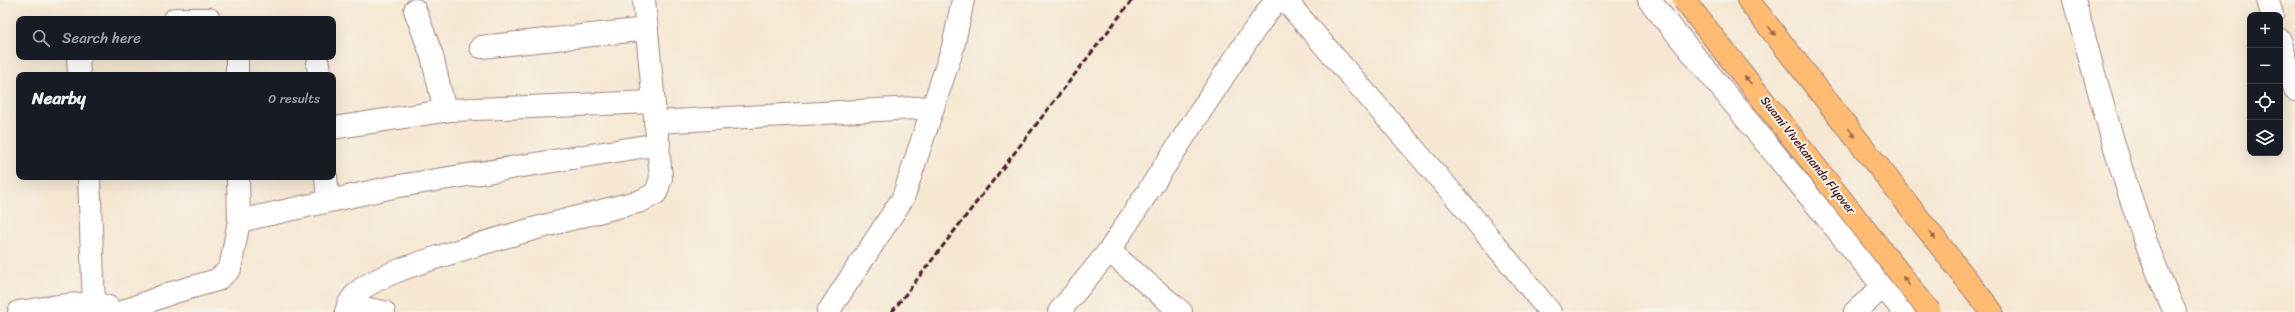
<!DOCTYPE html>
<meta charset="utf-8">
<style>
:root{--surface:#171b24;--page:#242831;--text:#f1f3f6;--muted:#9ea1a6;--line:#363941}
body{margin:0;font-family:Sriracha,sans-serif;background:var(--page);color:var(--text)}
.controls{position:absolute;right:12px;top:12px;display:grid;overflow:hidden;border-radius:8px;box-shadow:0 4px 16px #0002}
.controls button{width:36px;height:36px;display:grid;place-items:center;padding:0;border:0;border-bottom:1px solid var(--line);background:var(--surface);color:var(--text);font:20px sans-serif}
.list{margin:0;padding:0;list-style:none}
h2{display:flex;justify-content:space-between;align-items:center;height:52px;margin:0;padding:0 16px;font-size:17px}
h2 small{font-size:13px;font-weight:400;color:var(--muted)}
.icon{flex:none;width:22px;height:22px;fill:none;stroke:currentColor;stroke-width:2;stroke-linecap:round;stroke-linejoin:round}
.map{position:relative;flex:none;width:2295px;height:312px;overflow:hidden}
.search{position:absolute;background:var(--surface);box-shadow:0 4px 16px #0002;left:16px;top:16px;width:320px;height:44px;display:flex;align-items:center;gap:10px;box-sizing:border-box;padding:0 14px;border-radius:8px;color:var(--muted);font-size:15px}
.panel{position:absolute;background:var(--surface);box-shadow:0 4px 16px #0002;left:16px;top:72px;width:320px;height:108px;border-radius:8px}
.map>svg:first-child{display:block}
</style>
<div class="map">
<svg width="2295" height="312" viewBox="0 0 2295 312">
<rect width="100%" height="100%" fill="#f7f3e8"/>
<filter id="ink" filterUnits="userSpaceOnUse"><feTurbulence type="fractalNoise" baseFrequency=".025" numOctaves="2"/><feDisplacementMap in="SourceGraphic" scale="8" xChannelSelector="R" yChannelSelector="G"/><feConvolveMatrix kernelMatrix="1 2 1 2 8 2 1 2 1" color-interpolation-filters="sRGB"/></filter>
<filter id="wash" filterUnits="userSpaceOnUse"><feTurbulence type="fractalNoise" baseFrequency=".012" numOctaves="4" result="noise"/><feDisplacementMap in="SourceGraphic" scale="16" xChannelSelector="R" yChannelSelector="G"/><feGaussianBlur stdDeviation="0.9" result="paint"/><feColorMatrix in="noise" values="0 0 0 0 0 0 0 0 0 0 0 0 0 0 0 0 0 1.4 0 .05"/><feComposite in="paint" operator="in"/></filter>
<g filter="url(#wash)">
<rect width="100%" height="100%" fill="#f5e7d2"/>
</g>
<g filter="url(#ink)">
<g fill="none" stroke-linecap="round" stroke-linejoin="round">
<defs>
<g id="minor">
<path d="M1285,0L1466,209L1550,312"/>
<path d="M1649,0L1904,312"/>
<path d="M2074,0C2103,105 2129,213 2175,312"/>
<path d="M2268,0L2272,15"/>
<path d="M415,10L432,56L445,111"/>
<path d="M175,19H209"/>
<path d="M2280,40L2295,90"/>
<path d="M481,47L647,29"/>
<path d="M78,57L79,75"/>
<path d="M237,57V75"/>
<path d="M318,64L319,75"/>
<path d="M655,122L933,107"/>
<path d="M333,128L450,110L652,102"/>
<path d="M89,177L94,305"/>
<path d="M326,177L328,201"/>
<path d="M239,221L393,187L659,144"/>
<path d="M1109,251L1181,312"/>
<path d="M348,305L384,312"/>
<path d="M19,312C44,309 84,299 108,307"/>
<path d="M122,312L171,293L217,280L230,269L239,221L238,177"/>
<path d="M346,312C349,301 356,292 366,286C391,271 423,262 451,253C514,233 577,217 641,201L656,193L661,178L644,0"/>
<path d="M828,312L903,198L953,47L963,0"/>
<path d="M1059,312L1109,251L1246,42L1276,0"/>
<path d="M1855,312L1884,286"/>
</g>
<path id="major" d="M1748,0L1992,312"/>
</defs>
<use href="#minor" stroke="#a0837e" stroke-width="24"/>
<use href="#major" stroke="#a0837e" stroke-width="24"/>
<use href="#minor" stroke="#fff" stroke-width="22"/>
<use href="#major" stroke="#febb71" stroke-width="22"/>
<path stroke="#4a1f2b" stroke-width="3" stroke-dasharray="6 3" stroke-linecap="butt" d="M892,312L1132,0"/>
<defs>
<path id="major-bridge" d="M1684,0L1930,312"/>
</defs>
<use href="#major-bridge" stroke="#a0837e" stroke-width="24" stroke-linecap="butt"/>
<use href="#major-bridge" stroke="#febb71" stroke-width="22"/>
</g>
<defs><path id="oneway-solid" d="M-6-.8H1V-3.2L6.5 0L1 3.2V.8H-6Z"/></defs>
<g fill="#9b654a">
<use href="#oneway-solid" transform="translate(1772 31) rotate(52)"/>
<use href="#oneway-solid" transform="translate(1748 80) rotate(-128)"/>
<use href="#oneway-solid" transform="translate(1852 133) rotate(52)"/>
<use href="#oneway-solid" transform="translate(1932 235) rotate(52)"/>
<use href="#oneway-solid" transform="translate(1906 281) rotate(-127)"/>
</g>
</g>
<g text-anchor="middle" dominant-baseline="central" stroke-width="4" stroke-linejoin="round" paint-order="stroke">
<g font-size="12" fill="#4a1f2b" stroke="#f7f3e8">
<text transform="translate(1808 155) rotate(52)">Swami Vivekananda Flyover</text>
</g>
</g>
</svg>
<div class="controls">
<button>+</button>
<button>−</button>
<button><svg class="icon" aria-label="locate" viewBox="0 0 24 24"><circle cx="12" cy="12" r="6"/><path d="M12 2v4M12 18v4M2 12h4M18 12h4"/></svg></button>
<button><svg class="icon" aria-label="layers" viewBox="0 0 24 24"><path d="M12 4l9 5-9 5-9-5zM3 14l9 5 9-5"/></svg></button>
</div>
<div class="search"><svg class="icon" aria-label="search" viewBox="0 0 24 24"><circle cx="10" cy="10" r="6"/><path d="M15 15l6 6"/></svg>Search here</div>
<section class="panel">
<h2>Nearby<small>0 results</small></h2>
<ul class="list">
</ul>
</section>
</div>
